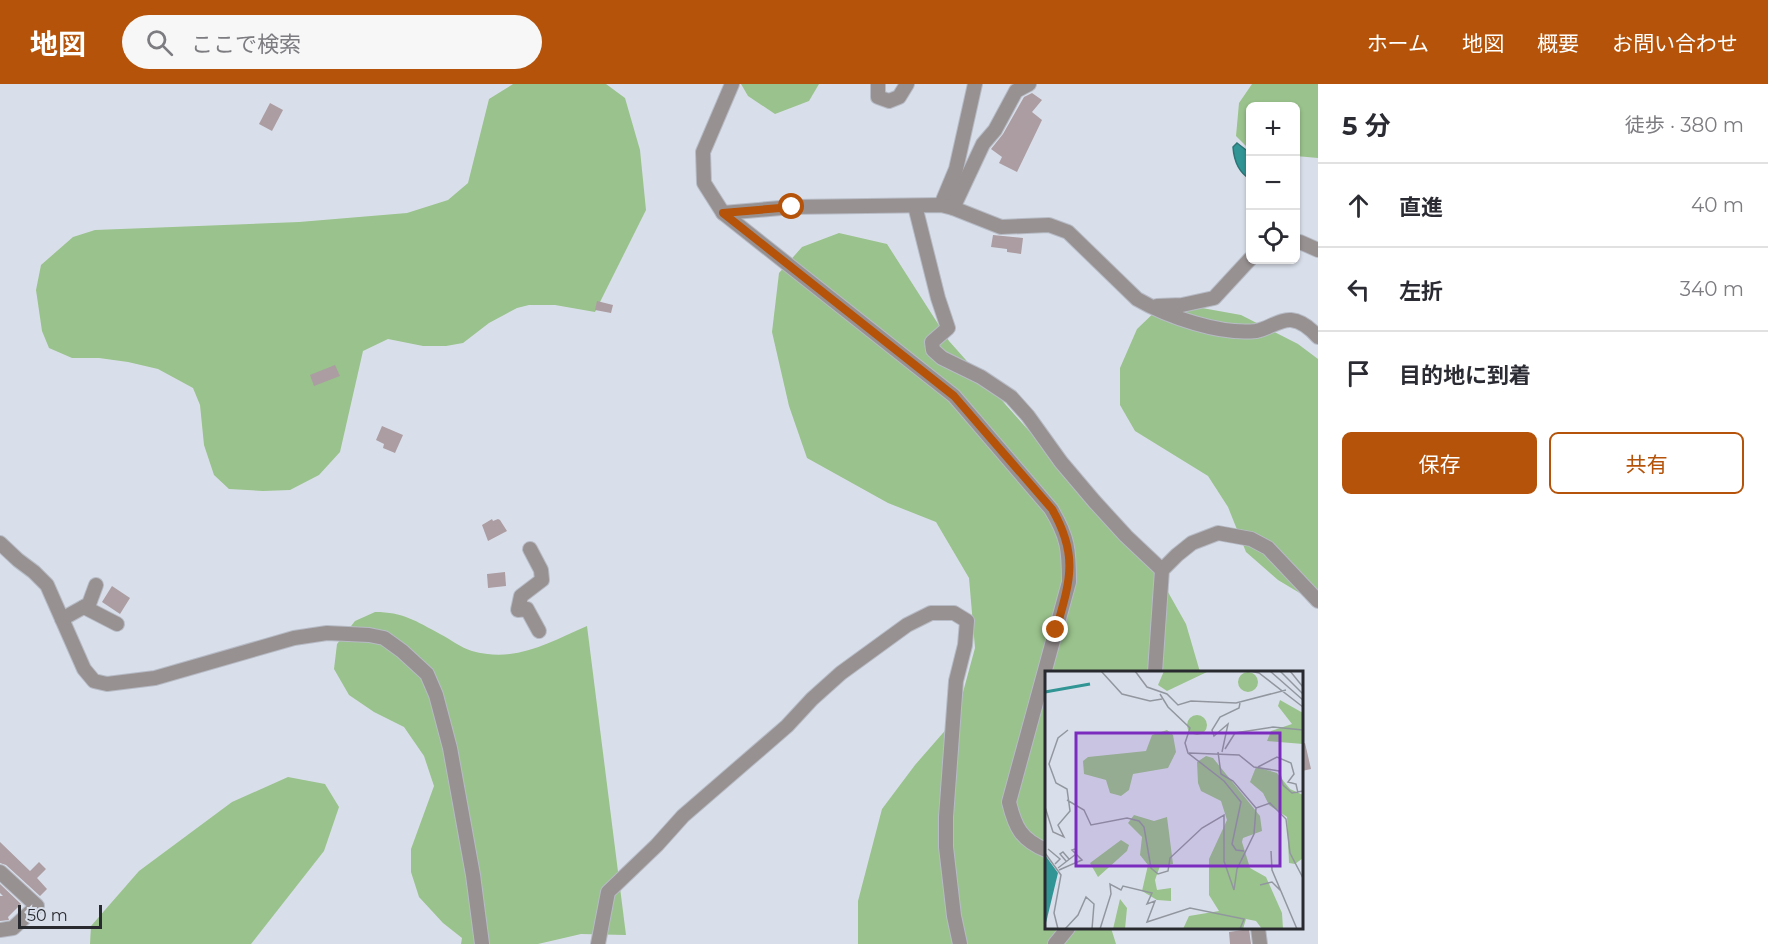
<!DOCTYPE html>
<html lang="ja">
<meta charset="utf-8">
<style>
:root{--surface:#fff;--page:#f7f7f7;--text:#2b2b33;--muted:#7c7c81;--line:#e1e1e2;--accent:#b45309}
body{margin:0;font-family:Montserrat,"Noto Sans JP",sans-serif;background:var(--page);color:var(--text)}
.controls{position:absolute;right:18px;top:18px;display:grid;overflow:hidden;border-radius:9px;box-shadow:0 2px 4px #0004}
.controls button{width:54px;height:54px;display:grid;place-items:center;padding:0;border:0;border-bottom:2px solid var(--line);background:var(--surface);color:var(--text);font:30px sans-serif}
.scale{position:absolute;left:18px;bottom:15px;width:84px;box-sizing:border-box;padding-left:6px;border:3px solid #282a2f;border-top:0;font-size:16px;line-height:21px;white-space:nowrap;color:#282a2f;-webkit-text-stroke:4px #d9dfea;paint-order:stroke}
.stop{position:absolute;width:18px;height:18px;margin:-14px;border:4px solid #b45309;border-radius:50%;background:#fff}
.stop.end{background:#b45309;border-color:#fff;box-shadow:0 2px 6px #0008}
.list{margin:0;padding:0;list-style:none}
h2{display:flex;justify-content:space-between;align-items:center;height:78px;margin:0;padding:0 24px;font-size:26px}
h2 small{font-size:20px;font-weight:400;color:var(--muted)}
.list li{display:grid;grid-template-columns:39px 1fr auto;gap:18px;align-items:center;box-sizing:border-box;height:84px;padding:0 24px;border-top:2px solid var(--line)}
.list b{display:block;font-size:22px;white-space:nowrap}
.list em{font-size:20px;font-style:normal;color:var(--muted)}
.actions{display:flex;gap:12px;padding:18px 24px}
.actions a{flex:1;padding:14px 0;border:2px solid var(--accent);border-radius:9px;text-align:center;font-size:21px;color:var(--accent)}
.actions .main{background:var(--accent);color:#fff}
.icon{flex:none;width:33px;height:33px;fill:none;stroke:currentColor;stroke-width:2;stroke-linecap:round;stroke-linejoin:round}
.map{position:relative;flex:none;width:1318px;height:860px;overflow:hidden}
header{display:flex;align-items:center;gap:36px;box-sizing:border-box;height:84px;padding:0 30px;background:var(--accent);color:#fff}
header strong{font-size:28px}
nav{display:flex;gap:33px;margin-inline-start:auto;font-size:21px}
.search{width:420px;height:54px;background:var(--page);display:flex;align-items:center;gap:15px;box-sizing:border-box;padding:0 21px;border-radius:33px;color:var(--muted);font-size:22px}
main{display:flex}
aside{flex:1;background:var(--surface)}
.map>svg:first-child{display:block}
</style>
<header>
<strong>地図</strong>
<div class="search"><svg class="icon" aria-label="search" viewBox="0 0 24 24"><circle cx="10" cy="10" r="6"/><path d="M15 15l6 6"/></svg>ここで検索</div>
<nav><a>ホーム</a><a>地図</a><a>概要</a><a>お問い合わせ</a></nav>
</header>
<main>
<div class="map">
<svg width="1318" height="860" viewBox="0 0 1318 860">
<rect width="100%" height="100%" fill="#d9dfea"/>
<g fill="#9ac28c">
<path d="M513,0H606L625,14L640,66L646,126L595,228L555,221H529L517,224L489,239L463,259L446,262H423L388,255L363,267L340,368L319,391L290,406L263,407L229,405L214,391L204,361L200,321L193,304L158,285L128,278L99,274H72L49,264L42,247L36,206L41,181L73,153L95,146L299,138L407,129L448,116L468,99L489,15Z"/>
<path d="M741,0H819L809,17L775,30L748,12Z"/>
<path d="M1252,0H1318V74L1296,72V22H1250V66L1236,52L1239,19Z"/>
<path d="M839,149L887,160L949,257L1095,421L1146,469L1186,540L1200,588H1046V844H1111L1116,860H858V817L882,725L915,681L956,634L975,564L969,494L936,438L888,419L807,374L789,322L772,248L779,189L802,163Z"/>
<path d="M1191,222L1241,231L1298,260L1318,275V520L1278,496L1246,468L1228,423L1208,392L1135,347L1120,321V284L1137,245L1160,223Z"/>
<path d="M375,528C403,528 416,537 440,550C450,555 461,564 472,567C516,579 548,559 587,542L626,851L581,850L538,860H461L462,854L443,839L419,813L411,788V765L434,702L424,672L404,643L374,628L349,611L334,585L337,560L355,537Z"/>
<path d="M288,693L325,700L339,723L324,767L251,860H90L91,842L139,787L232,718Z"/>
</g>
<path fill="#319595" stroke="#2e7576" stroke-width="1.5" d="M1237,59L1250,69V95C1238,88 1234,77 1233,63Z"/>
<g fill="#ab9da2">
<path d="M1032,9L1042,16L1032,28L1042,36L1017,88L999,79L1002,73L991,65L1003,50L1024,13Z"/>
<path d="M270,19L283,26L272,47L259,40Z"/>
<path d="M993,151L1023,154L1021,170L1007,168V165L991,163Z"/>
<path d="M597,217L613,221L611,229L595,226Z"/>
<path d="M335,281L340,292L314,302L310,291Z"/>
<path d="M382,342L403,351L395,369L383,364L384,360L376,356Z"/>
<path d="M492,435L493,437L498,435L500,436L507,447L488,457L482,441Z"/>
<path d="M505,488L506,502L488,504L487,490Z"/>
<path d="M112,502L130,514L120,530L102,518Z"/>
<path d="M1305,659L1311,685L1302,687V660Z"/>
<path d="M0,758L30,787L39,778L46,785L37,794L47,805L40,812L6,781L0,779Z"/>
<path d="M0,800L21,820L8,833L9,836L0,837V812H3L0,809Z"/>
<path d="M1249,845L1251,860H1230L1229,848Z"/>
</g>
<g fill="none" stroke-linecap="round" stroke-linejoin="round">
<defs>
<g id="minor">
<path d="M732,0L703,68L704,99L723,129L954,312L1051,425C1068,453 1069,466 1069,498L1009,718C1015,743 1021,756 1046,766"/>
<path d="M878,0V13L889,17L899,13L907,0"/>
<path d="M941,121L956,85L975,0"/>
<path d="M915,122L938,214L948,244L932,258L933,266L942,274L981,293L1011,313L1028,332L1061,378L1094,417L1126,452L1162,486"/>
<path d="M953,124L983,60L995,46L1016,7L1029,0"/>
<path d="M723,129L792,123L941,121L953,124L1001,143L1049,141L1068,148L1137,215C1168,233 1221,251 1256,247C1268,245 1280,235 1291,236C1302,237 1311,245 1318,253"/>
<path d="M1296,159L1300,158L1318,166"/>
<path d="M1157,222L1182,221L1214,214L1250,175"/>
<path d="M0,459L18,476L34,488L47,501L84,585L94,597L107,600L155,594L294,554L327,549L369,551L384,554L402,567L427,590L436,611L450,664L473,791L482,860"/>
<path d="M530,465L541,486L542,496L521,512L518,526L527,525L539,547"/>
<path d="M84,523L117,540"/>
<path d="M62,535L89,520L96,501"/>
<path d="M1155,588L1162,486L1177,471L1192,459L1218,449L1251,455L1268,464L1318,517"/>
<path d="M0,788L37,822L13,844L0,846"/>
<path d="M1258,844L1260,860"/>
<path d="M598,860L608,808L657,761L683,732L787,642L812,615L841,589L907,541L931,529H954L967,537L965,561L956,597L946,733V763L954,832L960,860"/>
<path d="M1055,860L1068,844"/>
</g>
</defs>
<use href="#minor" stroke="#b6bbc5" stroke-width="16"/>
<use href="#minor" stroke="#989192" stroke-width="14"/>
</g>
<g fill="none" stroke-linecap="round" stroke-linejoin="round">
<path stroke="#b45309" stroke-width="8" d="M792,123L723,129L954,312L1052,425C1079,472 1070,497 1056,546"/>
</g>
<g transform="translate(1045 587)">
<rect width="258" height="258" fill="#d9dfea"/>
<path d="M119,0H180L162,1L122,20L113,14ZM193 11a10 10 0 1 1 20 0a10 10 0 1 1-20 0ZM235,29L258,42V73L222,70L226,60L247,53L233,35ZM142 54a10 10 0 1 1 20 0a10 10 0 1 1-20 0ZM122,59L128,64L131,81L123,97L88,103L84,119L76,125L65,122L61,109L39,103L38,90L43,86L101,80L107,64ZM161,85L168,87L215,145L217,160L198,167L197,171L205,197L221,206L237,242L238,258H217L211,250L201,248L198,258H138L144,245L174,240L164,224V188L182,149L176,130L156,120L153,112L152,91ZM211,96L232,102L245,118L258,124V187L250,193L244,192L242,146L224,134L218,122L205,111ZM89,144L109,150L122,146L128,193L115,195L110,209L112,219L126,217V230L112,229L97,220L103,194L95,184L97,166L83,152ZM76,169L84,174L82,180L53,206L45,192ZM75,228L82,237L80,258H68Z" fill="#9ac28c"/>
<path d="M0,184L13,202L0,256Z" fill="#319595"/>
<path fill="none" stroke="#319595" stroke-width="3" d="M0,21L45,13"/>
<path fill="none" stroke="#92979f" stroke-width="1.5" d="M56,0L77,23L105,30L117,28M90,0L102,16L122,23L133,34L146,30L191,32L241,19M205,0L214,2L258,36M225,0L258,29M235,0L258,23M245,0L258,16M115,23L123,36L145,57L140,72L143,82L179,110L196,131L187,173L191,179L199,180M180,78L190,62L228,56L258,59M173,81L176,103L188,110L211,137M177,81L183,53L169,65L167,59L175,46L194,37L195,32M144,82L194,84L209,96L234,100L238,114L247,122L258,120M213,96L232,86L246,92L249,103L243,111L251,113L253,122M22,129L39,139L46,154L82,147L94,150L99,156L106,197L113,203L123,200L125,187L157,157L179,144V190L189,219L192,198L209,163L211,137L225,132L241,148L245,182L258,207M0,136L8,161L19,166L13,154L25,140L22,118L11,112L4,93L13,67L23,59M3,178L15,188L10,193M226,180L227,199L252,258M0,182L16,204L9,242L13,258M21,190L15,183L18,181L24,188M13,197L31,183L27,179L30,178M14,199L37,189L31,183M215,214L227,211L236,220M20,258L33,244L41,226L49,233L47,258M55,258L66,223L65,213L76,219L78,215L107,222L102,233L110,230L102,251L145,237L199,248L195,258"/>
<path fill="#7b2cbf" fill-opacity="0.15" stroke="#7b2cbf" stroke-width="3" d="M31,62H235V195H31Z"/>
<rect width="258" height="258" fill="none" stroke="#282a2f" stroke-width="3"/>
</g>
</svg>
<div class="controls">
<button>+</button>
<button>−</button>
<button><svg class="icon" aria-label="locate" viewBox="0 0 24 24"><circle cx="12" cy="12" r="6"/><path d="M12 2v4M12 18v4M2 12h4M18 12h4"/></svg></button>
</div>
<div class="scale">50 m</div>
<div class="stop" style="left:792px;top:123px"></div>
<div class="stop end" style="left:1056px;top:546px"></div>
</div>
<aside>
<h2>5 分<small>徒歩 · 380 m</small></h2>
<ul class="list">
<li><svg class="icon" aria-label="ahead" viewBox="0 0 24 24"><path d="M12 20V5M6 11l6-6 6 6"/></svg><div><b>直進</b></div><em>40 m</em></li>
<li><svg class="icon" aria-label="left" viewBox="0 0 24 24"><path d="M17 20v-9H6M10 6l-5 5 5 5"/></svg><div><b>左折</b></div><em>340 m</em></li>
<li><svg class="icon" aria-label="arrive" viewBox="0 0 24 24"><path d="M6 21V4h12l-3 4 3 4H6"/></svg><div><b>目的地に到着</b></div></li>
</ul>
<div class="actions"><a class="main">保存</a><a>共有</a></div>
</aside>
</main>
